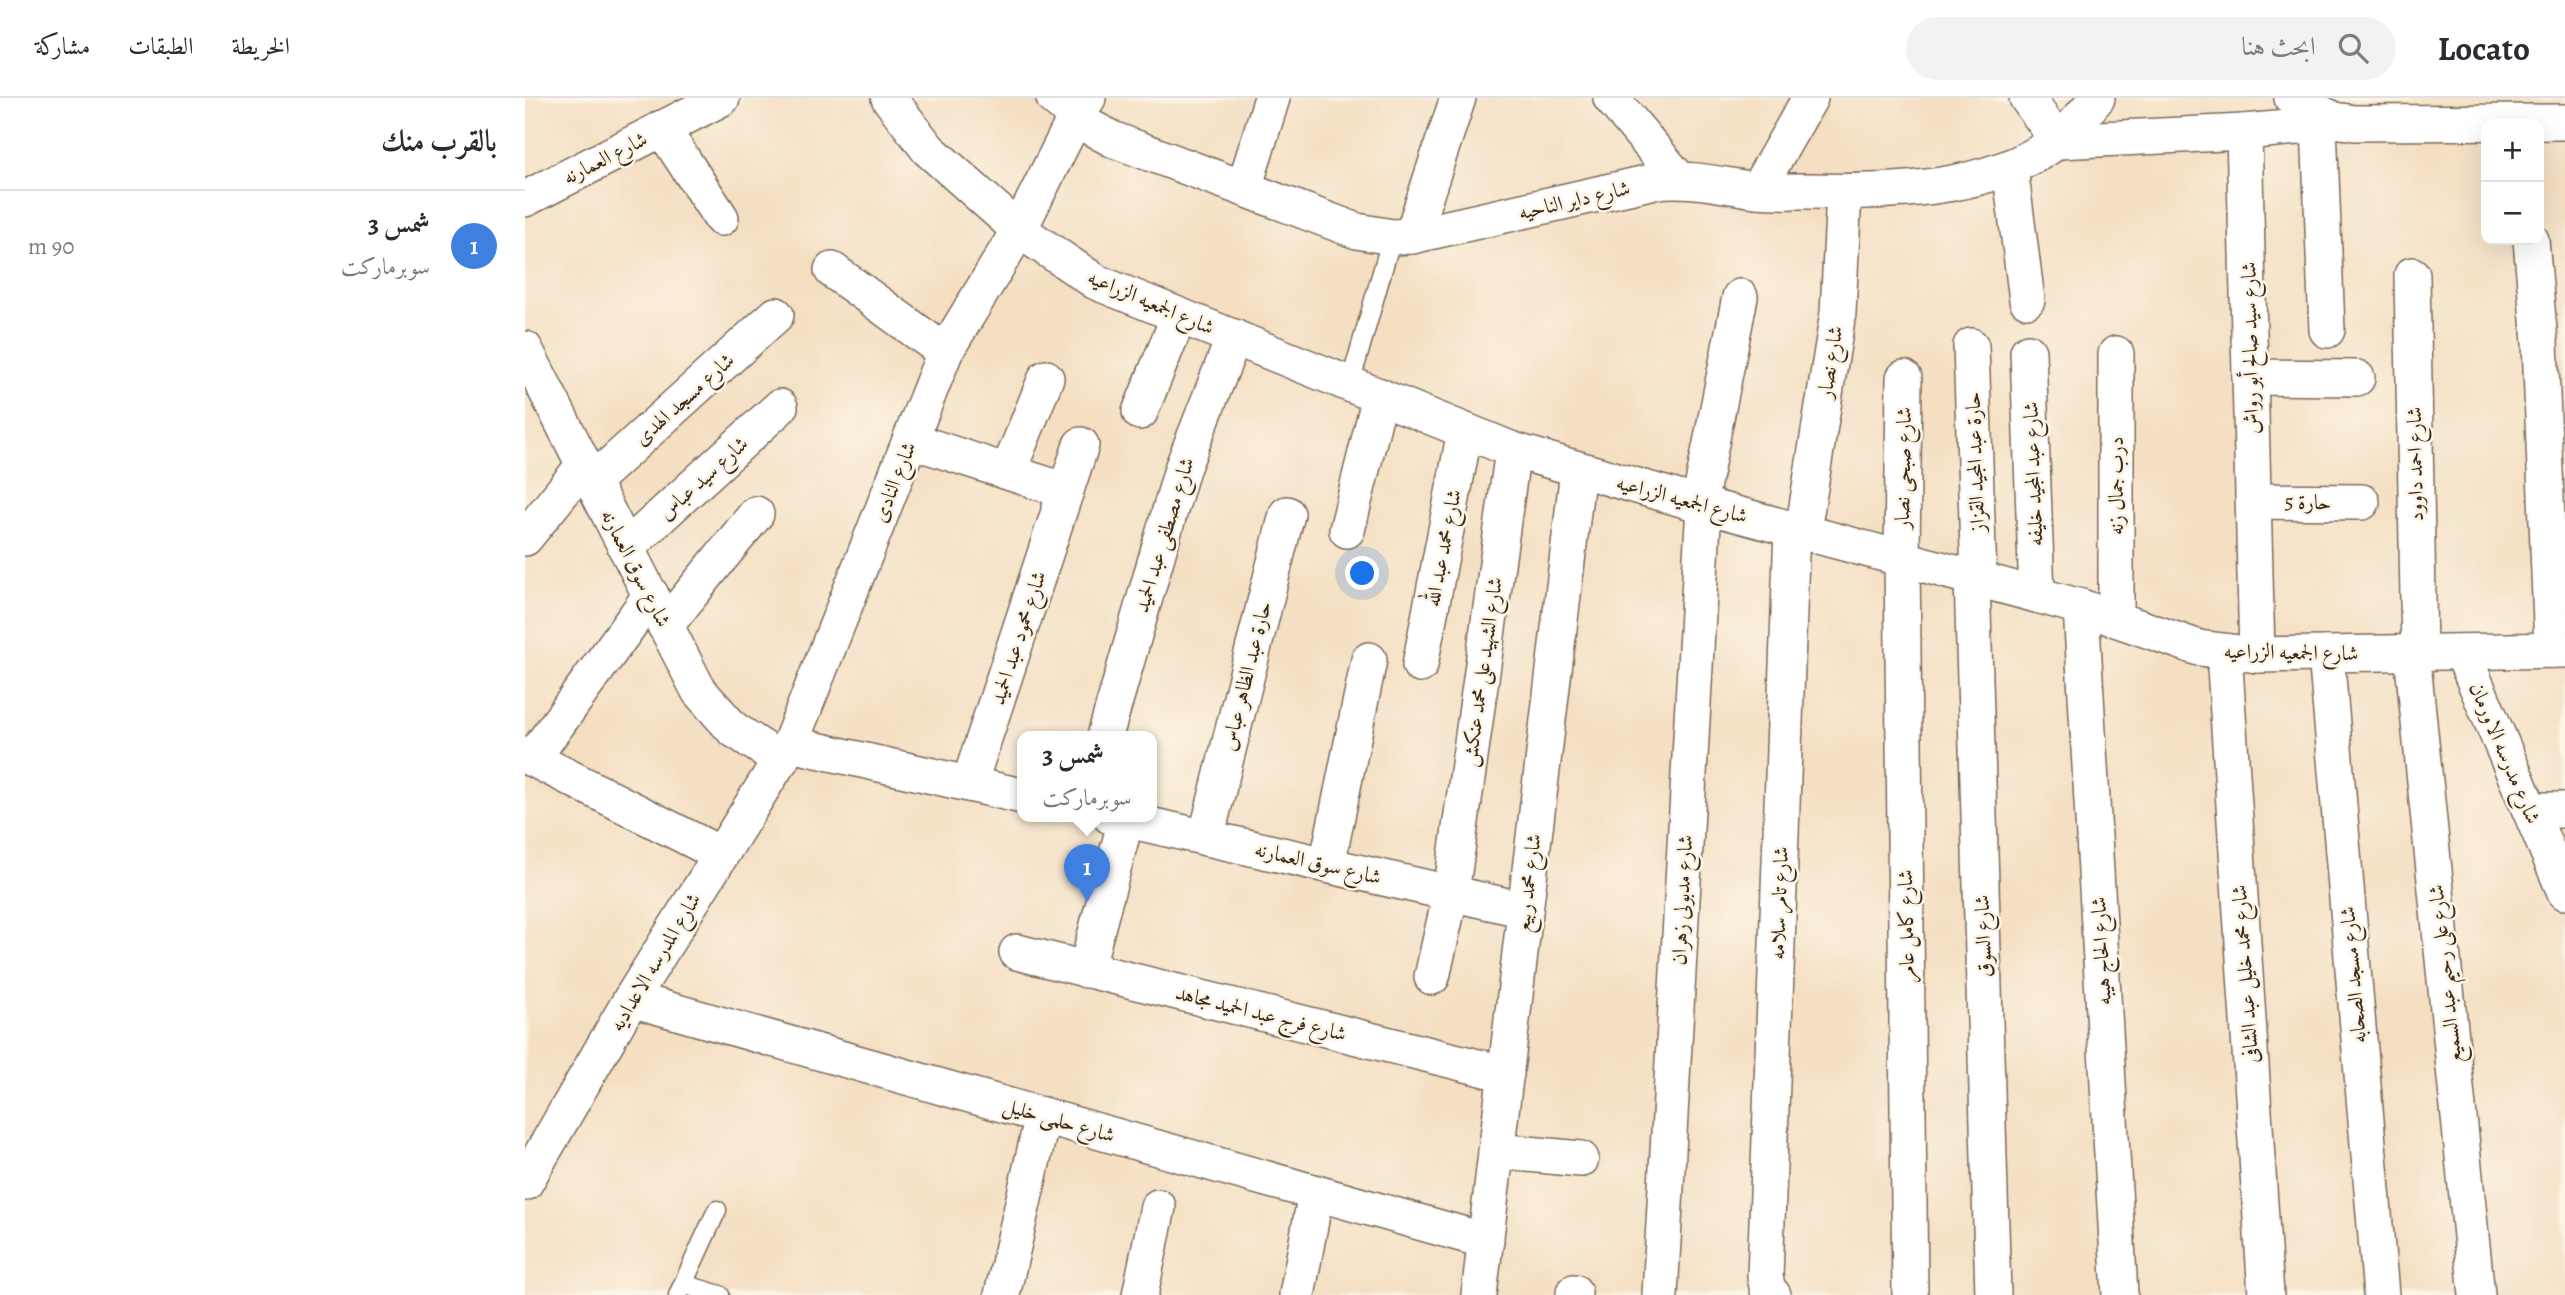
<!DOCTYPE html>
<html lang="ar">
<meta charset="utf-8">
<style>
:root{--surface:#fff;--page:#f2f2f3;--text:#2b2b33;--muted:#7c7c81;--line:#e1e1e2;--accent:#d1495b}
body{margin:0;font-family:Alegreya,Amiri,serif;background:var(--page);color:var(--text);direction:rtl}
.controls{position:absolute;right:21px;top:21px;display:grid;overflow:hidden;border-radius:14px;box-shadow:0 7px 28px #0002}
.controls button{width:63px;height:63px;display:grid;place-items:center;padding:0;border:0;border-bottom:2px solid var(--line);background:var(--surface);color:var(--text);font:35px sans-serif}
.you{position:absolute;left:838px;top:476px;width:24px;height:24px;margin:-18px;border:5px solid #fff;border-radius:50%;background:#1a73e8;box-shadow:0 0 0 10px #1a73e833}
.badge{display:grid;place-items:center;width:46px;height:46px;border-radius:50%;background:var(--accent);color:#fff;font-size:23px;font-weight:700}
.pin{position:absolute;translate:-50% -58px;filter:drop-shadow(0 2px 4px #0008)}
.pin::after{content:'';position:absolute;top:37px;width:24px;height:21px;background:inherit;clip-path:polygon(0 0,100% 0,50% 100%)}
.popup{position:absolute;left:492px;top:633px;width:140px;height:91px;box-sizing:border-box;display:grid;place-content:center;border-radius:14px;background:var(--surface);filter:drop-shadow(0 2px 5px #0005);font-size:23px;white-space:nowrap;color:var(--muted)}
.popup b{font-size:26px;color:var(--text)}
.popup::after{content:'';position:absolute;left:50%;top:100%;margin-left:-14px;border:14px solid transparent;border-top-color:var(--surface)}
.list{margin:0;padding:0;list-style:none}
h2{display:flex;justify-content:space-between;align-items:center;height:91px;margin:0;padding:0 28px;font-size:30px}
h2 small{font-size:23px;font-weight:400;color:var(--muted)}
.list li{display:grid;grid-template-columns:46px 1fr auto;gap:21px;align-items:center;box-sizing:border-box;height:112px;padding:0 28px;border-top:2px solid var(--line)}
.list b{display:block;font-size:26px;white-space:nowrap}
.list p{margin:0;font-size:23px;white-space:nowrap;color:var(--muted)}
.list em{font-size:23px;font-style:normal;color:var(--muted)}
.icon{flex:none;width:38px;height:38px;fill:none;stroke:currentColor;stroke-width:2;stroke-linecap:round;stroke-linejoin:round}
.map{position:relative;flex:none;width:2040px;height:1197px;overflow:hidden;direction:ltr}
header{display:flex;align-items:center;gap:42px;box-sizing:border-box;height:98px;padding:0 35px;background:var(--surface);border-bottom:2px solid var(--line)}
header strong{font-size:33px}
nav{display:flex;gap:38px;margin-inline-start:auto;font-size:24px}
.search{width:490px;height:63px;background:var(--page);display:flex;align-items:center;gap:18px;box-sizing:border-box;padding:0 24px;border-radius:38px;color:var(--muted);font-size:26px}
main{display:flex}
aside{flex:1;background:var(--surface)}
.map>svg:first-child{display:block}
</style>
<header>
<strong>Locato</strong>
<div class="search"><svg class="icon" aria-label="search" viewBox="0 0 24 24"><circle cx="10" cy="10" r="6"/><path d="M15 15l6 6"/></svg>ابحث هنا</div>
<nav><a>الخريطة</a><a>الطبقات</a><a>مشاركة</a></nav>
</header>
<main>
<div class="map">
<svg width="2040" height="1197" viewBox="0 0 2040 1197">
<rect width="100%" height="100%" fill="#fcf5e5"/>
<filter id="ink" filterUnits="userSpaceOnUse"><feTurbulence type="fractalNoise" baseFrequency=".0143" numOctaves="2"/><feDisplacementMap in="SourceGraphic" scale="14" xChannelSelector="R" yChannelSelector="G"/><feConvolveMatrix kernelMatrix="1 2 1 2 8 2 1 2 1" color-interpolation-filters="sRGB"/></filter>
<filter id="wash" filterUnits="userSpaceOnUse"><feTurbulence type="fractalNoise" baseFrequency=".00686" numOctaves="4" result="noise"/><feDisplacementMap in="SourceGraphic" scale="28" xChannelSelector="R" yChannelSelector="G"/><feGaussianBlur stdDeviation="1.57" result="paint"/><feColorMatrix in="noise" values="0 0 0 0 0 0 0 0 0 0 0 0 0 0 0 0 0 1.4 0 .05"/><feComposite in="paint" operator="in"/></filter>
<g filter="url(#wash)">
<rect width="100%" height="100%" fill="#f4dfc3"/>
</g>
<g filter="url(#ink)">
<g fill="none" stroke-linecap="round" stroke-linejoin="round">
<defs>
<g id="lane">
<path d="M825,286L867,139"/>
<path d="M158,1186L195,1197"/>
<path d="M153,1197L192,1112"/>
</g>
<g id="street">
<path d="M364,0L403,51L494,132L571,184L988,352L1174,406L1556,509L1674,550L1732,557L2040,552"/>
<path d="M529,0L565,29L587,41L832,133L867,139L887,138L1130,83C1167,79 1195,87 1231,92C1248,94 1267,93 1284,93C1364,95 1465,93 1532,43C1547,32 1560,14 1572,0"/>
<path d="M1086,0L1154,81"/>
<path d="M1502,0L1533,43L1719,34"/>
<path d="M1767,0L1809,22L1830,25L2040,24"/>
<path d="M1794,27L1802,232"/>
<path d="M137,30L196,120"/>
<path d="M1485,70L1502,202"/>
<path d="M719,90L747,0"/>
<path d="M1232,92L1285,0"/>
<path d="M0,101L197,0"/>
<path d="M887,138L933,0"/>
<path d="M2006,142L2015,244L2027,552"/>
<path d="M307,172L420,254"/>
<path d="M1887,177L1894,554"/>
<path d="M1446,248L1454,481"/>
<path d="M0,251L174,593L208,631L256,662"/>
<path d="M1503,254L1512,497"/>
<path d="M1725,279L1832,280"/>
<path d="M1379,280L1377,460L1385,1197"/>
<path d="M615,314L654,218"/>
<path d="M385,342L541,393"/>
<path d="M483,374L521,280"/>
<path d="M67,384L251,217"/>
<path d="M1729,403L1837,404"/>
<path d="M1174,406L1215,199"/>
<path d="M822,432L855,298"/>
<path d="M1278,433L1313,215L1319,94"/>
<path d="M0,440L59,367"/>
<path d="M101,450L255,309"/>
<path d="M1447,479L1468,1197"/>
<path d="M1556,509L1595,1197"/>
<path d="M1591,520V256"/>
<path d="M140,528L231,416"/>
<path d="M1699,554L1741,1197"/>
<path d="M1937,554L2040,794"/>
<path d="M1887,555L1952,1197"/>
<path d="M1801,556L1856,1197"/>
<path d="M1732,557L1719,34L1794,27L1809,22"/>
<path d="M895,567L940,333"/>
<path d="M580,638L657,371L709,239"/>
<path d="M265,646L497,698"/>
<path d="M0,657L195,756"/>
<path d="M7,661L126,497"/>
<path d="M444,686L556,347"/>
<path d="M2005,712H2040"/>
<path d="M585,718L1000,812"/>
<path d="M681,740L762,416"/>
<path d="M802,767L844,562"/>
<path d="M492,854L981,976"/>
<path d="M561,872L601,722"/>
<path d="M907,879L926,795L988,352"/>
<path d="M106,901L961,1143"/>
<path d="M971,1053L1056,1061"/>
<path d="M0,1085L106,901L265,646L420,254L494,132L551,18L563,0"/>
<path d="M477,1197L518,1017"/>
<path d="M615,1197L633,1109"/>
<path d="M772,1197L791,1095"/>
<path d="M954,1197L1053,372"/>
<path d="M1049,1197V1194"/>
<path d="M1135,1197L1179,407"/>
<path d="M1248,1197L1243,1192L1240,1179L1267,430"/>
</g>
</defs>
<use href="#lane" stroke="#7c6958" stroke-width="21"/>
<use href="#street" stroke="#7c6958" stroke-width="38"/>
<use href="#lane" stroke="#fff" stroke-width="18"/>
<use href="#street" stroke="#fff" stroke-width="35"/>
</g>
</g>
<g text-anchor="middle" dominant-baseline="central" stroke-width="5" stroke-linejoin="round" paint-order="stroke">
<g font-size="21" fill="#3b2a1e" stroke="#fcf5e5">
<text transform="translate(80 60) rotate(-27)">شارع العمارنه</text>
<text transform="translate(1049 102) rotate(-13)">شارع داير الناحيه</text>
<text transform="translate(626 204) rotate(23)">شارع الجمعيه الزراعيه</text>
<text transform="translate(1725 250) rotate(-91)">شارع سيد صالح أبو رواش</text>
<text transform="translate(1305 264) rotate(-81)">شارع نصار</text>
<text transform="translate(159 301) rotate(-42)">شارع مسجد الهدى</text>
<text transform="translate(1450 364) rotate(-92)">حارة عبد المجيد القزاز</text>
<text transform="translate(1890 366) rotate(-91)">شارع احمد داوود</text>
<text transform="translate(1378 370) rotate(-89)">شارع صبحى نصار</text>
<text transform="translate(1508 376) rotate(-92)">شارع عبد المجيد خليفه</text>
<text transform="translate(178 380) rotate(-42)">شارع سيد عباس</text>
<text transform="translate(369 384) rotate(-68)">شارع النادى</text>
<text transform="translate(1591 388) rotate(-90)">درب جمال زنه</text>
<text transform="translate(1157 401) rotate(15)">شارع الجمعيه الزراعيه</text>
<text transform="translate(1783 404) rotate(1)">حارة 5</text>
<text transform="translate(639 437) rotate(-73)">شارع مصطفى عبد الحميد</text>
<text transform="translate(918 450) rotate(-79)">شارع محمد عبد الله</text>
<text transform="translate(111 470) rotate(63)">شارع سوق العمارنه</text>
<text transform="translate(493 540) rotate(-72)">شارع محمود عبد الحميد</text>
<text transform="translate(1766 554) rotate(1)">شارع الجمعيه الزراعيه</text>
<text transform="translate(957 574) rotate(-82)">شارع الشهيد على محمد عنكش</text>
<text transform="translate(721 578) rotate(-76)">حارة عبد الظاهر عباس</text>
<text transform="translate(1980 655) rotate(67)">شارع مدرسه الاورمان</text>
<text transform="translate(793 765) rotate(13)">شارع سوق العمارنه</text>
<text transform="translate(1003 785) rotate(-83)">شارع محمد ربيع</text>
<text transform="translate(1157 802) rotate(-87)">شارع مدبولى زهران</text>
<text transform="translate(1254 805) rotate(-88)">شارع تامر سلامه</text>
<text transform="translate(1381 828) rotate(-91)">شارع كامل عامر</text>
<text transform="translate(1458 838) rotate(-92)">شارع السوق</text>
<text transform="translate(1576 853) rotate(-93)">شارع الحاج هيبه</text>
<text transform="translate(130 864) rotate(-59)">شارع المدرسه الاعداديه</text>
<text transform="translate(1720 876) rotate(-94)">شارع محمد خليل عبد الشافى</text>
<text transform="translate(1920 876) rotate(-96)">شارع على رحيم عبد السميع</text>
<text transform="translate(1828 877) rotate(-95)">شارع مسجد الصحابه</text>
<text transform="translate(736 915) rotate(14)">شارع فرج عبد الحميد مجاهد</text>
<text transform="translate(534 1022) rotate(16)">شارع حلمى خليل</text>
</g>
</g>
</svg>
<div class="controls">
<button>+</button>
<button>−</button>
</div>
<div class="you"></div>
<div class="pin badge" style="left:562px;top:804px;background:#3f7fe0">1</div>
<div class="popup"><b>شمس 3</b>سوبرماركت</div>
</div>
<aside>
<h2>بالقرب منك<small></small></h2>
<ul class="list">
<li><span class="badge" style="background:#3f7fe0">1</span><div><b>شمس 3</b><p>سوبرماركت</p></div><em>90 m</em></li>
</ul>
</aside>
</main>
